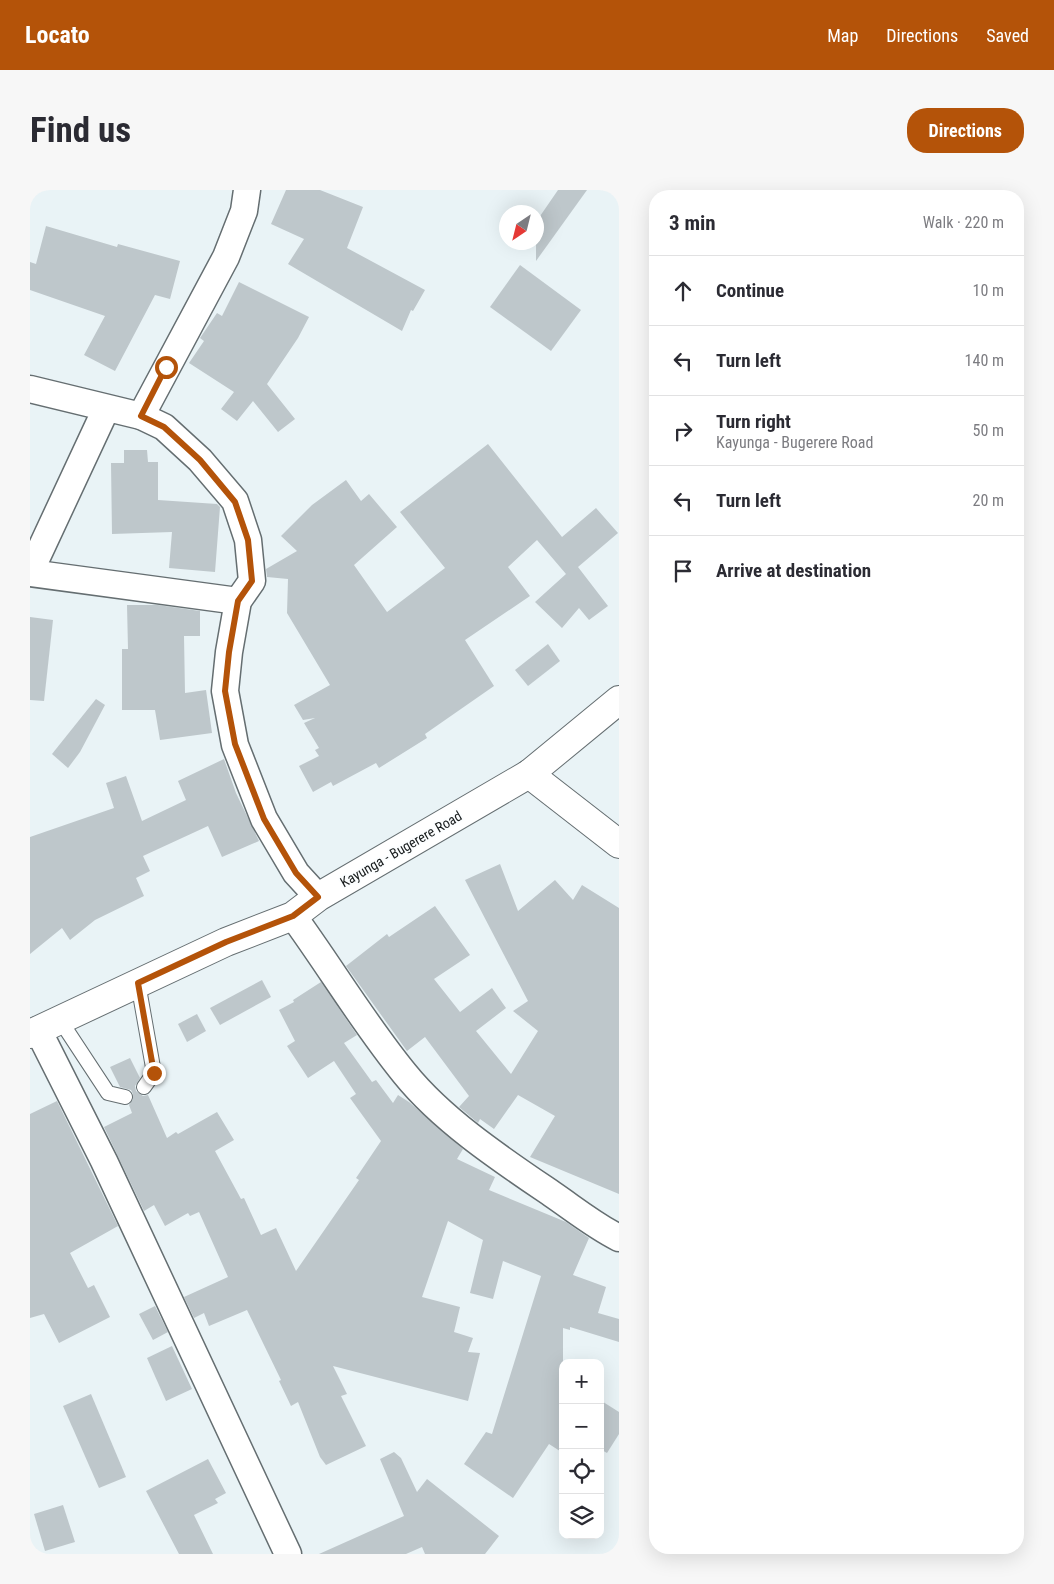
<!DOCTYPE html>
<meta charset="utf-8">
<style>
:root{--surface:#fff;--page:#f7f7f7;--text:#2b2b33;--muted:#7c7c81;--line:#e1e1e2;--accent:#b45309}
body{margin:0;font-family:"Roboto Condensed",sans-serif;background:var(--page);color:var(--text)}
.controls{position:absolute;right:15px;bottom:15px;display:grid;overflow:hidden;border-radius:10px;box-shadow:0 5px 20px #0002}
.controls button{width:45px;height:45px;display:grid;place-items:center;padding:0;border:0;border-bottom:1px solid var(--line);background:var(--surface);color:var(--text);font:25px sans-serif}
.compass{position:absolute;left:469px;top:15px;width:45px;height:45px;border-radius:50%;background:var(--surface);box-shadow:0 5px 20px #0002;rotate:215deg}
.stop{position:absolute;width:15px;height:15px;margin:-11px;border:4px solid #b45309;border-radius:50%;background:#fff}
.stop.end{background:#b45309;border-color:#fff;box-shadow:0 1px 5px #0008}
.list{margin:0;padding:0;list-style:none}
h2{display:flex;justify-content:space-between;align-items:center;height:65px;margin:0;padding:0 20px;font-size:21px}
h2 small{font-size:16px;font-weight:400;color:var(--muted)}
.list li{display:grid;grid-template-columns:32px 1fr auto;gap:15px;align-items:center;box-sizing:border-box;height:70px;padding:0 20px;border-top:1px solid var(--line)}
.list b{display:block;font-size:19px;white-space:nowrap}
.list p{margin:0;font-size:16px;white-space:nowrap;color:var(--muted)}
.list em{font-size:16px;font-style:normal;color:var(--muted)}
.icon{flex:none;width:28px;height:28px;fill:none;stroke:currentColor;stroke-width:2;stroke-linecap:round;stroke-linejoin:round}
.map{position:relative;flex:none;width:589px;height:1364px;overflow:hidden;border-radius:20px}
header{display:flex;align-items:center;gap:30px;box-sizing:border-box;height:70px;padding:0 25px;background:var(--accent);color:#fff}
header strong{font-size:24px}
nav{display:flex;gap:28px;margin-inline-start:auto;font-size:18px}
.intro{display:flex;align-items:center;justify-content:space-between;box-sizing:border-box;height:120px;padding:0 30px}
h1{margin:0;font-size:35px}
.button{padding:12px 22px;border-radius:20px;background:var(--accent);color:#fff;font-size:18px;font-weight:700}
main{display:flex;gap:30px;padding:0 30px}
aside{flex:1;background:var(--surface);border-radius:20px;box-shadow:0 5px 20px #0002}
.map>svg:first-child{display:block}
</style>
<header>
<strong>Locato</strong>
<nav><a>Map</a><a>Directions</a><a>Saved</a></nav>
</header>
<div class="intro"><h1>Find us</h1><a class="button">Directions</a></div>
<main>
<div class="map">
<svg width="589" height="1364" viewBox="0 0 589 1364">
<rect width="100%" height="100%" fill="#e9f3f6"/>
<g fill="#bec7cb">
<path d="M256,0H290L333,17L317,58L395,100L383,121L381,120L372,141L258,74L274,49L241,34Z"/>
<path d="M528,0H557L506,71V32Z"/>
<path d="M16,36L87,57L88,54L150,71L140,109L125,105L85,181L54,165L75,126L0,100V72L6,74Z"/>
<path d="M490,75L551,120L521,161L460,117Z"/>
<path d="M209,92L279,127L268,148L237,194L265,229L248,242L223,211L207,231L191,219L204,202L159,173L174,151L170,148L187,123L192,126Z"/>
<path d="M458,254L532,347L566,318L588,343L548,377L578,416L559,430L549,418L532,438L505,412L536,384L507,350L478,377L500,406L435,450L464,496L395,544L397,548L349,578L346,573L303,596L301,592L283,602L269,576L289,566L285,560L289,558L274,533L285,528L273,530L264,515L300,495L257,423L258,389L237,387L236,379L267,361L251,346L282,315L316,290L331,311L339,304L367,337L324,375L357,422L415,378L370,322Z"/>
<path d="M94,260H117L118,272H128V310L187,314L190,317L185,382L139,378L142,342L82,344L81,273H94Z"/>
<path d="M97,415H128L170,421V446H154L155,503L176,500L182,543L130,550L125,520H92V459H98Z"/>
<path d="M0,427L23,430L14,511L0,510Z"/>
<path d="M518,454L530,471L498,496L485,480Z"/>
<path d="M66,509L75,515L50,562L38,578L22,564Z"/>
<path d="M194,569L206,603L229,651L192,667L178,636L113,666L120,681L106,688L114,706L65,730L40,750L32,738L0,764V647L84,618L76,593L96,586L112,631L156,610L148,591Z"/>
<path d="M470,674L488,721L525,690L543,710L552,695L589,718V1004L500,967L525,926L488,905L464,939L450,929L448,933L435,922L429,917L439,906L395,847L377,861L316,776L357,744L359,747L405,716L440,765L404,789L430,822L462,798L476,818L446,841L481,884L508,841L483,821L498,811L435,690Z"/>
<path d="M232,790L241,807L190,835L180,818Z"/>
<path d="M291,792L327,845L314,853L342,892L346,890L363,913L368,905L379,912L433,959L427,969L465,987L459,1000L536,1032L559,1048L543,1085L576,1097L568,1123L589,1129V1152L540,1137V1140L533,1138V1263L519,1254L483,1308L434,1274L456,1242L462,1244L511,1086L473,1071L463,1109L440,1103L453,1050L418,1031L392,1107L430,1117L424,1142L443,1148L438,1162L450,1163L438,1211L303,1176L317,1204L311,1206L336,1256L296,1275L290,1267L268,1212L261,1216L249,1191L251,1190L217,1120L179,1136L174,1123L164,1128L154,1107L198,1087L169,1022L160,1026L158,1023L135,1036L124,1015L114,1021L74,937L102,923L99,915L103,909V904L101,900L90,897L80,877L100,868L110,888L105,896L106,901L113,906L118,905L137,948L146,942L148,944L187,922L204,950L185,961L211,1009L214,1008L231,1045L246,1038L266,1081L329,990L326,988L351,951L320,908L326,904L304,871L278,888L257,856L265,851L249,820L264,812L263,810Z"/>
<path d="M167,824L176,841L157,852L148,834Z"/>
<path d="M27,911L88,1036L40,1063L58,1098L64,1095L80,1127L29,1153L14,1124L0,1128V924Z"/>
<path d="M125,1116L138,1142L123,1150L109,1124Z"/>
<path d="M142,1156L162,1199L136,1211L117,1168Z"/>
<path d="M61,1204L96,1287L69,1298L33,1216Z"/>
<path d="M570,1210L589,1222V1244L577,1263L570,1259Z"/>
<path d="M364,1262L371,1268L387,1302L397,1289L469,1346L455,1364H395L392,1357L376,1364H289L374,1326L350,1269Z"/>
<path d="M178,1269L196,1303L185,1309L188,1313L164,1325L183,1364H149L116,1301Z"/>
<path d="M33,1315L45,1352L15,1361L4,1324Z"/>
</g>
<g fill="none" stroke-linecap="round" stroke-linejoin="round">
<defs>
<g id="lane">
<path d="M108,793L124,883L114,897"/>
<path d="M30,830L78,903L95,907"/>
</g>
<g id="street">
<path d="M0,199L111,226L134,237L170,270L205,311L218,350L222,391L208,411L199,462L195,501L205,555L234,629L266,683L288,707"/>
<path d="M111,226L196,67L214,21L217,0"/>
<path d="M0,382L76,219"/>
<path d="M0,383L208,411"/>
<path d="M263,726C301,778 334,834 375,884C413,931 472,970 522,1004C544,1019 565,1036 589,1048"/>
<path d="M8,840L74,971L258,1364"/>
</g>
<path id="secondary" d="M499,584L589,654"/>
<path id="primary" d="M0,844L196,752L263,726L288,707L499,584L589,510"/>
</defs>
<use href="#lane" stroke="#656e71" stroke-width="16"/>
<use href="#street" stroke="#656e71" stroke-width="29"/>
<use href="#secondary" stroke="#656e71" stroke-width="30"/>
<use href="#primary" stroke="#656e71" stroke-width="30"/>
<use href="#lane" stroke="#fff" stroke-width="14"/>
<use href="#street" stroke="#fff" stroke-width="26"/>
<use href="#secondary" stroke="#fff" stroke-width="28"/>
<use href="#primary" stroke="#fff" stroke-width="28"/>
</g>
<g fill="none" stroke-linecap="round" stroke-linejoin="round">
<path stroke="#b45309" stroke-width="6" d="M124,883L108,793L196,752L263,726L288,707L266,683L234,629L205,554L195,501L199,462L208,411L222,391L218,350L205,312L170,270L134,237L111,226L136,177"/>
</g>
<g text-anchor="middle" dominant-baseline="central" stroke-width="4" stroke-linejoin="round" paint-order="stroke">
<g font-size="14" fill="#181c1d" stroke="#fcfeff">
<text transform="translate(371 659) rotate(-30)">Kayunga - Bugerere Road</text>
</g>
</g>
</svg>
<div class="controls">
<button>+</button>
<button>−</button>
<button><svg class="icon" aria-label="locate" viewBox="0 0 24 24"><circle cx="12" cy="12" r="6"/><path d="M12 2v4M12 18v4M2 12h4M18 12h4"/></svg></button>
<button><svg class="icon" aria-label="layers" viewBox="0 0 24 24"><path d="M12 4l9 5-9 5-9-5zM3 14l9 5 9-5"/></svg></button>
</div>
<svg class="compass" viewBox="-18 -18 36 36"><path d="M0-13l5 13h-10z" fill="#e53935"/><path d="M0 13l5-13h-10z" fill="#7c7c81"/></svg>
<div class="stop" style="left:136px;top:177px"></div>
<div class="stop end" style="left:124px;top:883px"></div>
</div>
<aside>
<h2>3 min<small>Walk · 220 m</small></h2>
<ul class="list">
<li><svg class="icon" aria-label="ahead" viewBox="0 0 24 24"><path d="M12 20V5M6 11l6-6 6 6"/></svg><div><b>Continue</b></div><em>10 m</em></li>
<li><svg class="icon" aria-label="left" viewBox="0 0 24 24"><path d="M17 20v-9H6M10 6l-5 5 5 5"/></svg><div><b>Turn left</b></div><em>140 m</em></li>
<li><svg class="icon" aria-label="right" viewBox="0 0 24 24"><path d="M7 20v-9h11M14 6l5 5-5 5"/></svg><div><b>Turn right</b><p>Kayunga - Bugerere Road</p></div><em>50 m</em></li>
<li><svg class="icon" aria-label="left" viewBox="0 0 24 24"><path d="M17 20v-9H6M10 6l-5 5 5 5"/></svg><div><b>Turn left</b></div><em>20 m</em></li>
<li><svg class="icon" aria-label="arrive" viewBox="0 0 24 24"><path d="M6 21V4h12l-3 4 3 4H6"/></svg><div><b>Arrive at destination</b></div></li>
</ul>
</aside>
</main>
